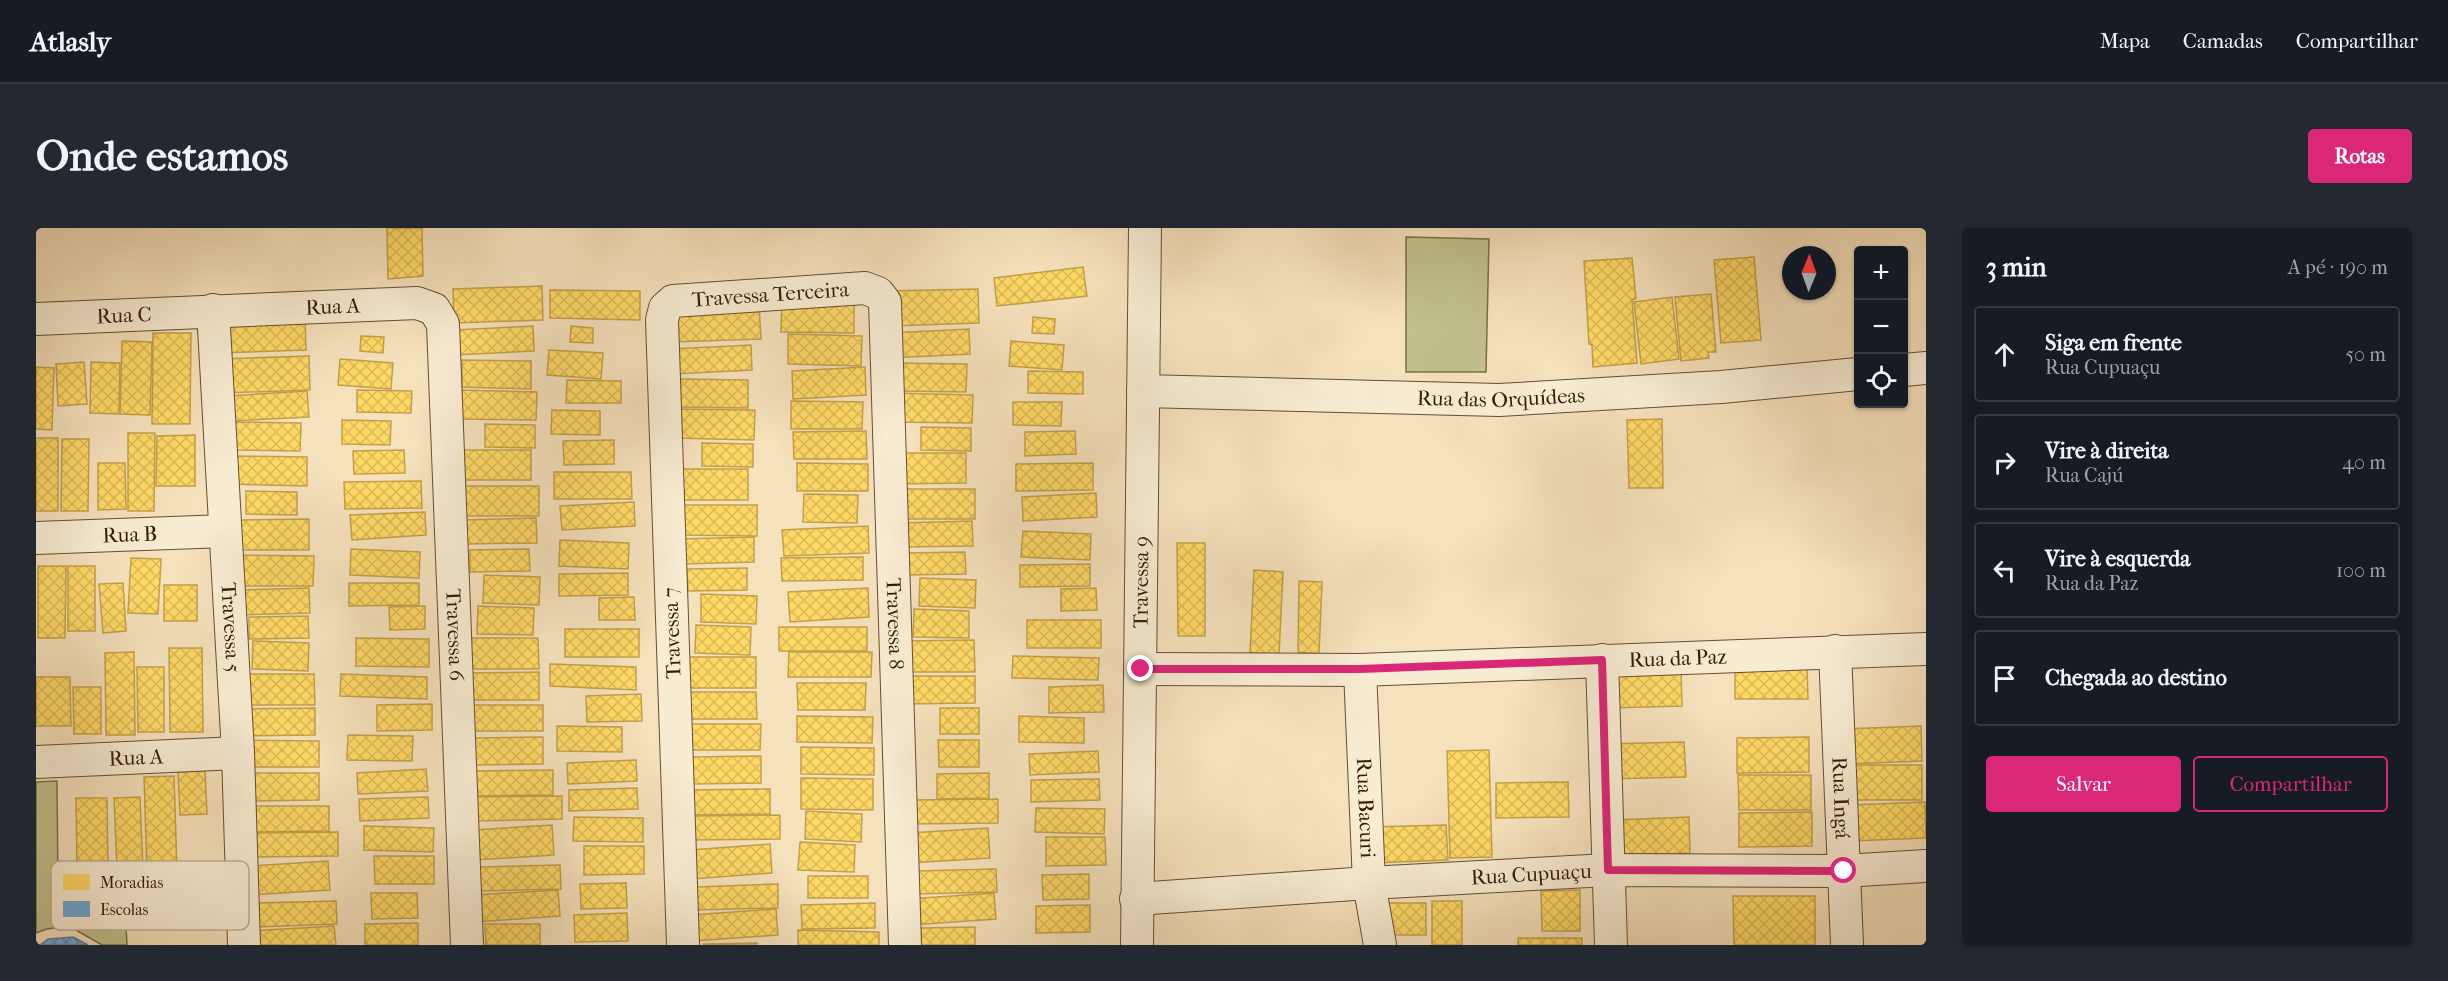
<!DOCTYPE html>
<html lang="pt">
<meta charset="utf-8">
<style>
:root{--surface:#171b24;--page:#242831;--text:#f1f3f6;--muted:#9ea1a6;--line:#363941;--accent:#db2777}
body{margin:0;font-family:"IM FELL French Canon",serif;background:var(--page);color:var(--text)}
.controls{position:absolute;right:18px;top:18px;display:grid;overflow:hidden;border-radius:6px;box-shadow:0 2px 4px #0004}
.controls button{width:54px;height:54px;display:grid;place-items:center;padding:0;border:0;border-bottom:2px solid var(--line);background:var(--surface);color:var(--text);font:30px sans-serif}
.compass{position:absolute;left:1746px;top:18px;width:54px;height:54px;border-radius:50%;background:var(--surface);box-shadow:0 2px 4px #0004;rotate:1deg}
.stop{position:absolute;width:18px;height:18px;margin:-14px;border:4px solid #db2777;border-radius:50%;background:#fff}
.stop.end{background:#db2777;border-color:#fff;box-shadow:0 2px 6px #0008}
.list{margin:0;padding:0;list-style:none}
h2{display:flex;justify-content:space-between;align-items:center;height:78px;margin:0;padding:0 24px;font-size:26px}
h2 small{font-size:20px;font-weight:400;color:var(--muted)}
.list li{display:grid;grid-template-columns:39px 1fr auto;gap:18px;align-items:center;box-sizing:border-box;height:96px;margin:0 12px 12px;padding:0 12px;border:2px solid var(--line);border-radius:6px}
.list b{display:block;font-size:22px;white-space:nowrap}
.list p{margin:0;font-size:20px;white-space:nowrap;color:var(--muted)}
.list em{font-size:20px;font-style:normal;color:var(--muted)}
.actions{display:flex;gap:12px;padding:18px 24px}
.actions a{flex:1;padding:14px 0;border:2px solid var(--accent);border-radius:6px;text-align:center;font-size:21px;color:var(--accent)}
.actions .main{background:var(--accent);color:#fff}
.icon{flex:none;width:33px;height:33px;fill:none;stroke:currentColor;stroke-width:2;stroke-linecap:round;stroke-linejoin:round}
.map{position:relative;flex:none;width:1890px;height:717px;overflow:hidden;border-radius:6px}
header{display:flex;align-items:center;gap:36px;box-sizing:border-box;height:84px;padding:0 30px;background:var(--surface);border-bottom:2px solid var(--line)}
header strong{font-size:28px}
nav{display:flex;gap:33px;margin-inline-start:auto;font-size:21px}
.intro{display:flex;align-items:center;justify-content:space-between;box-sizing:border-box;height:144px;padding:0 36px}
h1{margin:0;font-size:42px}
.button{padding:15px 27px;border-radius:6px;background:var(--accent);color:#fff;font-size:21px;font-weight:700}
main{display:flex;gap:36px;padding:0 36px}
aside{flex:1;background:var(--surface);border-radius:6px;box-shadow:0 2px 4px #0004}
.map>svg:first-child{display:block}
</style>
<header>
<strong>Atlasly</strong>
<nav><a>Mapa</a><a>Camadas</a><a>Compartilhar</a></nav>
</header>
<div class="intro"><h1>Onde estamos</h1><a class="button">Rotas</a></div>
<main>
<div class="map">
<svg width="1890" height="717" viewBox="0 0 1890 717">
<defs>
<pattern id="homes-cross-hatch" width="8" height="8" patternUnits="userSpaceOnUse" patternTransform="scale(1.5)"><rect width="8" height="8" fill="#ffd966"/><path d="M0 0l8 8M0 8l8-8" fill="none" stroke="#dbba57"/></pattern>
<pattern id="schools-cross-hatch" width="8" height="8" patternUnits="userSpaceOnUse" patternTransform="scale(1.5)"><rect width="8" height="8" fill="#6fa8dc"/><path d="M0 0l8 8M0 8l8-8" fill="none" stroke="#5c88b0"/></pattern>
</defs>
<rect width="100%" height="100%" fill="#f5e1bc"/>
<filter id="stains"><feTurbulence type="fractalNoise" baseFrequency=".00333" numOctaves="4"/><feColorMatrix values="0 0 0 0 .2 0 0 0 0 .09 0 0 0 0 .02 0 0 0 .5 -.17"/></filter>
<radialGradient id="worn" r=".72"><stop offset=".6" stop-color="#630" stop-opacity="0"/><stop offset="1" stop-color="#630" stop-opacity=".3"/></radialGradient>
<g fill="#c1c18d" stroke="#7c6e4a" stroke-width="1.5">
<path d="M1370,9L1453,11L1450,144H1370Z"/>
<path d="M21,553L22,661H67V698H90L91,717H66L33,698L11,701L0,705V554Z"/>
</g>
<g fill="url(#homes-cross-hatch)" stroke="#c3a049" stroke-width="1.5">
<path d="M351,0H386L387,48L352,51Z"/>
<path d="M1718,29L1725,112L1685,115L1678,32Z"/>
<path d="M1596,30L1600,71L1596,72L1601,135L1557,139L1556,117L1553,116L1548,33Z"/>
<path d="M1047,39L1051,68L961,78L958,50Z"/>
<path d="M506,58L507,92L418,95L417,61Z"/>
<path d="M942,61L943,95L854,98L853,63Z"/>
<path d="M514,62L604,63V92L514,90Z"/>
<path d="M1675,66L1680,124H1672L1673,130L1645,133L1639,69Z"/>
<path d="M746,68L818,69V105L745,104Z"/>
<path d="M1636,69L1643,131L1605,136L1598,74Z"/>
<path d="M723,77L725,111L636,114L634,80Z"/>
<path d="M269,88L270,122L181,125L180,91Z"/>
<path d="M997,89L1019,91L1018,106L996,105Z"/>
<path d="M497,98L498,123L419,127L418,102Z"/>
<path d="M535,98L557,100V115L534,114Z"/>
<path d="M933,101L934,126L855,130L854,105Z"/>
<path d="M117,105H155L154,196H116Z"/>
<path d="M752,106L826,108L825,138L752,136Z"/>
<path d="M325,108L348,109L347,125L324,123Z"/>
<path d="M86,113L116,114L114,187L84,186Z"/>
<path d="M975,113L1028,117L1026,142L973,138Z"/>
<path d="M715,117L716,142L637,146L635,121Z"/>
<path d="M513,122L567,125L565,151L511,147Z"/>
<path d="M273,128L274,162L186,165L185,131Z"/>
<path d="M304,131L357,135L355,161L302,157Z"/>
<path d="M426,132L495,133V161L426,159Z"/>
<path d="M48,134L51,176L22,178L20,136Z"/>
<path d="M55,134L84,135L83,186L54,185Z"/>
<path d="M862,135L931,136L930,164L862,163Z"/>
<path d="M0,139L18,140L16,202L0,201Z"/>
<path d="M829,139L830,167L757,171L756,143Z"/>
<path d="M992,143L1047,144V166L992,165Z"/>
<path d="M644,151L712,152V180L644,179Z"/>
<path d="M531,152L585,153V175H530Z"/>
<path d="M321,162L376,163L375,185L321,184Z"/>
<path d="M422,162L501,164L500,192L421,191Z"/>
<path d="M271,163L273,189L193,193L192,168Z"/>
<path d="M857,165L937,167L936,195L857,194Z"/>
<path d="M755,173L827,174L826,201H755Z"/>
<path d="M977,174H1026L1025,198L977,197Z"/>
<path d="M639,181L719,182L718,212L638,210Z"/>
<path d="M516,182L564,183V207L515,206Z"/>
<path d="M1626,191L1627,260H1593L1591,192Z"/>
<path d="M306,192L355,193L354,217L306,216Z"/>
<path d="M197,194L265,195L264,223L196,222Z"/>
<path d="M449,196L499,197V220L449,219Z"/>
<path d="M885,199L935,200V223L885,222Z"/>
<path d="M830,203L831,231H758L757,204Z"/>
<path d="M1039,203L1040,226L989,228V204Z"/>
<path d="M92,205H119L118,283H92Z"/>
<path d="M159,207V258H120L121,208Z"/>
<rect x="0" y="210" width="22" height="73"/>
<path d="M26,211H53L52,283H25Z"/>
<path d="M578,212V236L528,237L527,213Z"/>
<path d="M666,215L717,216V239L666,238Z"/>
<path d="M368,222L369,245L318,246L317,223Z"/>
<rect x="419" y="222" width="76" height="30"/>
<path d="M855,225H930V255L855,256Z"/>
<path d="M191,228L271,229V258L191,256Z"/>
<path d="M62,235H89L90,281L62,282Z"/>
<path d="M761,235L832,236V263H761Z"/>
<path d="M1057,235V262L980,263V236Z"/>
<rect x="637" y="241" width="75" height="31"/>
<path d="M518,244H595L596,271H518Z"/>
<path d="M385,253L386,280L309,281L308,254Z"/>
<path d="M423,258H503V288H422Z"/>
<path d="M859,261H939V291H858Z"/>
<path d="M210,263L261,264V287L210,286Z"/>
<path d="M1060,265L1061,289L987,293L986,269Z"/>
<path d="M768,266L822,267L821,295L767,294Z"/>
<path d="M598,274L599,298L526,302L524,278Z"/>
<path d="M640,277H721V308L640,307Z"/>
<path d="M389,284L390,307L316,312L314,287Z"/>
<path d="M500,290L501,315L427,316V292Z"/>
<path d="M273,291V322H198V292Z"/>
<path d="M936,293L937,318L863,319L862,295Z"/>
<path d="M832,298L833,325L748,328L746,302Z"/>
<path d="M987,303L1055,306L1054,332L985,329Z"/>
<path d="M718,309V334L645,336L644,311Z"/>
<path d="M524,312L593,315L592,341L523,338Z"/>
<path d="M1141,315H1169V408H1142Z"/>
<path d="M315,321L384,324L383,350L314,347Z"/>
<path d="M493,321L494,343L434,344V322Z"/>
<path d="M929,324L930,346L870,347V325Z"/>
<path d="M197,327L278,328L277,358H197Z"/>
<path d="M827,329V352L746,353L745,330Z"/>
<path d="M95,330L125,331L122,386L92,385Z"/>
<path d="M1054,336V358L984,359V337Z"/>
<path d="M2,338H30L29,410H2Z"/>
<rect x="32" y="338" width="27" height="65"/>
<path d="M711,340V362L652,363L651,341Z"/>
<path d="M1218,342L1247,344L1243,426L1214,425Z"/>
<path d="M592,345V367L523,368V346Z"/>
<path d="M448,347L504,349L503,377L447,375Z"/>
<path d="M884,350L940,352L939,380L883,378Z"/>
<path d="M1263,353L1286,354L1283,426L1262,424Z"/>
<path d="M87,355L90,403L67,405L63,356Z"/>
<path d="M313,355H383V377L313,378Z"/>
<rect x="128" y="357" width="33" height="36"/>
<path d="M273,360L274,385L200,387V362Z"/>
<path d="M832,360L833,389L754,394L752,364Z"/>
<path d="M1060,360L1061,382L1025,383V361Z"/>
<path d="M665,366L721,368L720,396L665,394Z"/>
<path d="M598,369L599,392H563V370Z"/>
<path d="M389,378V401L354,402L353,379Z"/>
<path d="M442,378L498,380L497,407L441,406Z"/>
<path d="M878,381L933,383V410L877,409Z"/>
<path d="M272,388L273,410L213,411V389Z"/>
<rect x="991" y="392" width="74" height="28"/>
<path d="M660,397L715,399L714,427L659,425Z"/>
<rect x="743" y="399" width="88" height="24"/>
<rect x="529" y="401" width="74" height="28"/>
<path d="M320,410L393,411V439L320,438Z"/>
<path d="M430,410H502L503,441H430Z"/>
<path d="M938,412L939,444H866V413Z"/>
<path d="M217,413L273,415L272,443L216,441Z"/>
<path d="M133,420H166L167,504H134Z"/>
<path d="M98,424L99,507H70L69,425Z"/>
<path d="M753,424H836L835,449H752Z"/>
<path d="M977,428L1063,430L1062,452L976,450Z"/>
<rect x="648" y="429" width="72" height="31"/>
<path d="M514,436L600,439V462L514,458Z"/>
<path d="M1771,436L1772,471H1699V437Z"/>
<path d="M101,439H128V504H102Z"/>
<path d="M1645,442L1646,478L1574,480L1572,445Z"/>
<path d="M503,444V472H430V445Z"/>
<path d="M206,446H278L279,477H206Z"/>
<path d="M305,446L391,449V471L304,468Z"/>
<path d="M866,448H939V475L866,476Z"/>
<path d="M0,449H34L35,498H0Z"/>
<path d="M761,455H830L829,482H762Z"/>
<path d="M1067,457L1068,484L1013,485V459Z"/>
<path d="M37,459H65V506H38Z"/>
<path d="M648,464H720L721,491H648Z"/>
<path d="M605,466L606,493L551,494L550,468Z"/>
<path d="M396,476V502L341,503V477Z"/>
<rect x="432" y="477" width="75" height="26"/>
<path d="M279,480V507L206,508V481Z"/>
<rect x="904" y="480" width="39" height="26"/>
<path d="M761,488L837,489L836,515L761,514Z"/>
<path d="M983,488L1048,490V515L983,514Z"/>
<path d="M650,496H725L724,522H649Z"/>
<path d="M521,498L586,499V524L521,523Z"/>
<path d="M1885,498L1886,533L1810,536L1808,501Z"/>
<path d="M312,507L377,508L376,533L311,532Z"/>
<path d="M507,509V536L439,537V510Z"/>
<path d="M1773,509V544L1701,545V510Z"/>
<path d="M208,512L283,513V539H208Z"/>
<path d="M902,512H943V539H903Z"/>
<path d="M1648,514L1650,549L1573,551L1572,516Z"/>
<path d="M765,519L838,520V547L765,546Z"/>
<path d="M1453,522L1456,629L1414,630L1411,523Z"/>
<path d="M1062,523L1063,544L994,547L993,526Z"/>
<path d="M725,528V555L657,556L656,529Z"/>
<path d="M600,532L601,553L532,556L531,535Z"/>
<rect x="1813" y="537" width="73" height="35"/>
<path d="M390,541L392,563L322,566L321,545Z"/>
<path d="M517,542V567L434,568V543Z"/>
<path d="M169,543L171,586L144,587L142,544Z"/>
<path d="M215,545H283V572L215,573Z"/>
<path d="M953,545V570L901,571V546Z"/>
<path d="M1702,547H1775V582H1703Z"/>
<path d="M138,548L141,643L111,644L108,549Z"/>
<path d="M765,550L837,551V582L765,581Z"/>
<path d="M1063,551L1064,572L995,574V552Z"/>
<path d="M1532,554L1533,589L1460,590V555Z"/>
<path d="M601,560L602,581L533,583V562Z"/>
<path d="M734,561V586L651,587V562Z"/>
<path d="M526,568V591L438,593L437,569Z"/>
<path d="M104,569L107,642L81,643L78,570Z"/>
<path d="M392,569L393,590L324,593L323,571Z"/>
<path d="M40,570H71L72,641H41Z"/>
<path d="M962,571V595L874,596V572Z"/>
<path d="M1889,574L1890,610L1815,613L1814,577Z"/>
<path d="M210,578H293V603L210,604Z"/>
<path d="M1000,580L1069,581L1068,606L999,604Z"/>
<path d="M770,583L826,586L825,614L769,611Z"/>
<path d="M1776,584V618L1703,619V585Z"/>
<path d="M744,587V611L655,612V588Z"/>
<path d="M538,589L607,590V614L537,613Z"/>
<path d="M1653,589L1654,625L1579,628L1578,592Z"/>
<path d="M516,597L518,627L439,632L437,602Z"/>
<path d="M1410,597L1412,632L1336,635L1335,599Z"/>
<path d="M328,598L398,600L397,624L328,622Z"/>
<path d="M952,600L954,630L875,635L873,605Z"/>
<path d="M302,604V628L214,629V605Z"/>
<path d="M1010,609H1069L1070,637L1010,638Z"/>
<path d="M764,614L819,617L818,644L762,642Z"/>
<path d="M734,616L736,645L656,651L654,622Z"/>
<path d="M548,618H608V646L548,647Z"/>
<path d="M338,628H398V656H339Z"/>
<path d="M292,633L294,662L215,667L213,638Z"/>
<path d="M524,637L525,661L444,663L443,639Z"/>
<path d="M960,641L961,664L879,666V643Z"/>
<path d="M1053,646V671L1007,672L1006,647Z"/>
<rect x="772" y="648" width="60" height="22"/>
<path d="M590,655L591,680L545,681L544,656Z"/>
<path d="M742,656V680L661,682V659Z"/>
<path d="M522,662L524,688L439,694L437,667Z"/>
<path d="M1544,662V703H1506L1505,663Z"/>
<path d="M335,665H381L382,690L336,691Z"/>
<path d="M958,665L960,691L875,697L873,671Z"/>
<path d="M1697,668H1779V717H1698Z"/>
<path d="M300,673L301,696L220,699L219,675Z"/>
<rect x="1396" y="673" width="30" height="44"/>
<path d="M839,675V700L766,701L765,677Z"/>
<rect x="1349" y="675" width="41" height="32"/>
<path d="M1054,677V704L1000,705V678Z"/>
<path d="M740,681L742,707L657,713L655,687Z"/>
<path d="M591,685L592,713L539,714L538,687Z"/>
<path d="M382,695V717H329V696Z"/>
<path d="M449,696H504V717H450Z"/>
<path d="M298,698L300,717H214L213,703Z"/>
<path d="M939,699V717H885V700Z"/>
<path d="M762,702L843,704V717H762Z"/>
<rect x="1482" y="710" width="64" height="7"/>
<path d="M721,715V717H667V716Z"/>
</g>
<path fill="url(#schools-cross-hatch)" stroke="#5e7e9c" stroke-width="1.5" d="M37,709L52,717H4L12,711Z"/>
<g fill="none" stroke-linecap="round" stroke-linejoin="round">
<defs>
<g id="minor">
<path id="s1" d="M177,82L202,525L208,717"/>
<path id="s2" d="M0,91L381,75L398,81L407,96L431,717"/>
<path d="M1868,142L1890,140"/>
<path id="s3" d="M1107,163L1463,172L1685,159L1822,146"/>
<path id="s4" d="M0,310L189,303"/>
<path id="s5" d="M1799,423L1811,717"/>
<path d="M1566,432L1575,717"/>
<path id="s6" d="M1105,441L1324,442L1890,421"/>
<path id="s7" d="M1324,442L1333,655L1344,717"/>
<path id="s8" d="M0,534L202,525"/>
<path id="s9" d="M1100,671L1333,655L1572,642L1807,643L1890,638"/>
<path id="s10" d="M647,717L626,92L629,80L637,73L829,60L842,65L849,74L869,717"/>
<path id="s11" d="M1101,717L1109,0"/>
</g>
</defs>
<use href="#minor" stroke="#664d34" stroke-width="34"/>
<use href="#minor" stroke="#f8ecd3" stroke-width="32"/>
</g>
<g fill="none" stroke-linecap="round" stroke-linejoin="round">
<path stroke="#db2777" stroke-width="8" d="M1105,441H1324L1566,432L1572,642L1808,643"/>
</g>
<g text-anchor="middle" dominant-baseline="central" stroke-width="6" stroke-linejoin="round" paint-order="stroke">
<g font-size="21" fill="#361c06" stroke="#f8ecd3">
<text stroke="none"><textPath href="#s10" startOffset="746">Travessa Terceira</textPath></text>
<text stroke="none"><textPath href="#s2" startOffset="297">Rua A</textPath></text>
<text stroke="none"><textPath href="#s2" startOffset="88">Rua C</textPath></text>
<text stroke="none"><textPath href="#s3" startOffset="358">Rua das Orquídeas</textPath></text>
<text stroke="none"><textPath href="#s4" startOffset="94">Rua B</textPath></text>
<text stroke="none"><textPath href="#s11" startOffset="363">Travessa 9</textPath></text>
<text stroke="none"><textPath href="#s10" startOffset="1188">Travessa 8</textPath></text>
<text stroke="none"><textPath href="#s1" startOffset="318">Travessa 5</textPath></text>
<text transform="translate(636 405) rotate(-92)">Travessa 7</text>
<text stroke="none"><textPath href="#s2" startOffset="728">Travessa 6</textPath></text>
<text stroke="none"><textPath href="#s6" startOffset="537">Rua da Paz</textPath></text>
<text stroke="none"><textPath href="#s8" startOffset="100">Rua A</textPath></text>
<text stroke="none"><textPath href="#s5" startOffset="147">Rua Ingá</textPath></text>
<text stroke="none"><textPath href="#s7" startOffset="138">Rua Bacuri</textPath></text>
<text stroke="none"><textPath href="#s9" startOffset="396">Rua Cupuaçu</textPath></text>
</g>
</g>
<rect x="15" y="633" width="198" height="69" rx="9" fill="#f8ecd3" stroke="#beae96" stroke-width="1.5"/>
<rect x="27" y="646" width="27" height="16" fill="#ffd966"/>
<rect x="27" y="673" width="27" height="16" fill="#6fa8dc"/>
<g font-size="16" fill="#361c06">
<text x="64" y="660">Moradias</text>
<text x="64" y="687">Escolas</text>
</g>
<rect width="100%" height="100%" filter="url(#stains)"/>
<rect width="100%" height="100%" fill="url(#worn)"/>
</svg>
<div class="controls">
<button>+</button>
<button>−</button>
<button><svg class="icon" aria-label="locate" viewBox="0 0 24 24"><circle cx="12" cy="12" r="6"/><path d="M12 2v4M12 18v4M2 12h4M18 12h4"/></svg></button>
</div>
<svg class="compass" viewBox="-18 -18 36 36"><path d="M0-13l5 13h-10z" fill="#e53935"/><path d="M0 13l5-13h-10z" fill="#9ea1a6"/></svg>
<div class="stop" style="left:1808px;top:643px"></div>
<div class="stop end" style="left:1105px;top:441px"></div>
</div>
<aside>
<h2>3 min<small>A pé · 190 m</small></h2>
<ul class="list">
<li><svg class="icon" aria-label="ahead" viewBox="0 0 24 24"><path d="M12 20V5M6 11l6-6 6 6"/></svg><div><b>Siga em frente</b><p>Rua Cupuaçu</p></div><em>50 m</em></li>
<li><svg class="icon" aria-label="right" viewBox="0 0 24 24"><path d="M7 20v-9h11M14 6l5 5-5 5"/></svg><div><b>Vire à direita</b><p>Rua Cajú</p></div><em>40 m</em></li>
<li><svg class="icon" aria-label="left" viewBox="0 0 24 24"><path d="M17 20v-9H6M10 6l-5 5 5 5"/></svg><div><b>Vire à esquerda</b><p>Rua da Paz</p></div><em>100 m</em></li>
<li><svg class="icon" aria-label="arrive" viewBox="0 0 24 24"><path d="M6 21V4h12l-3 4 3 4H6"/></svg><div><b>Chegada ao destino</b></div></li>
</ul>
<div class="actions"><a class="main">Salvar</a><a>Compartilhar</a></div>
</aside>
</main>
